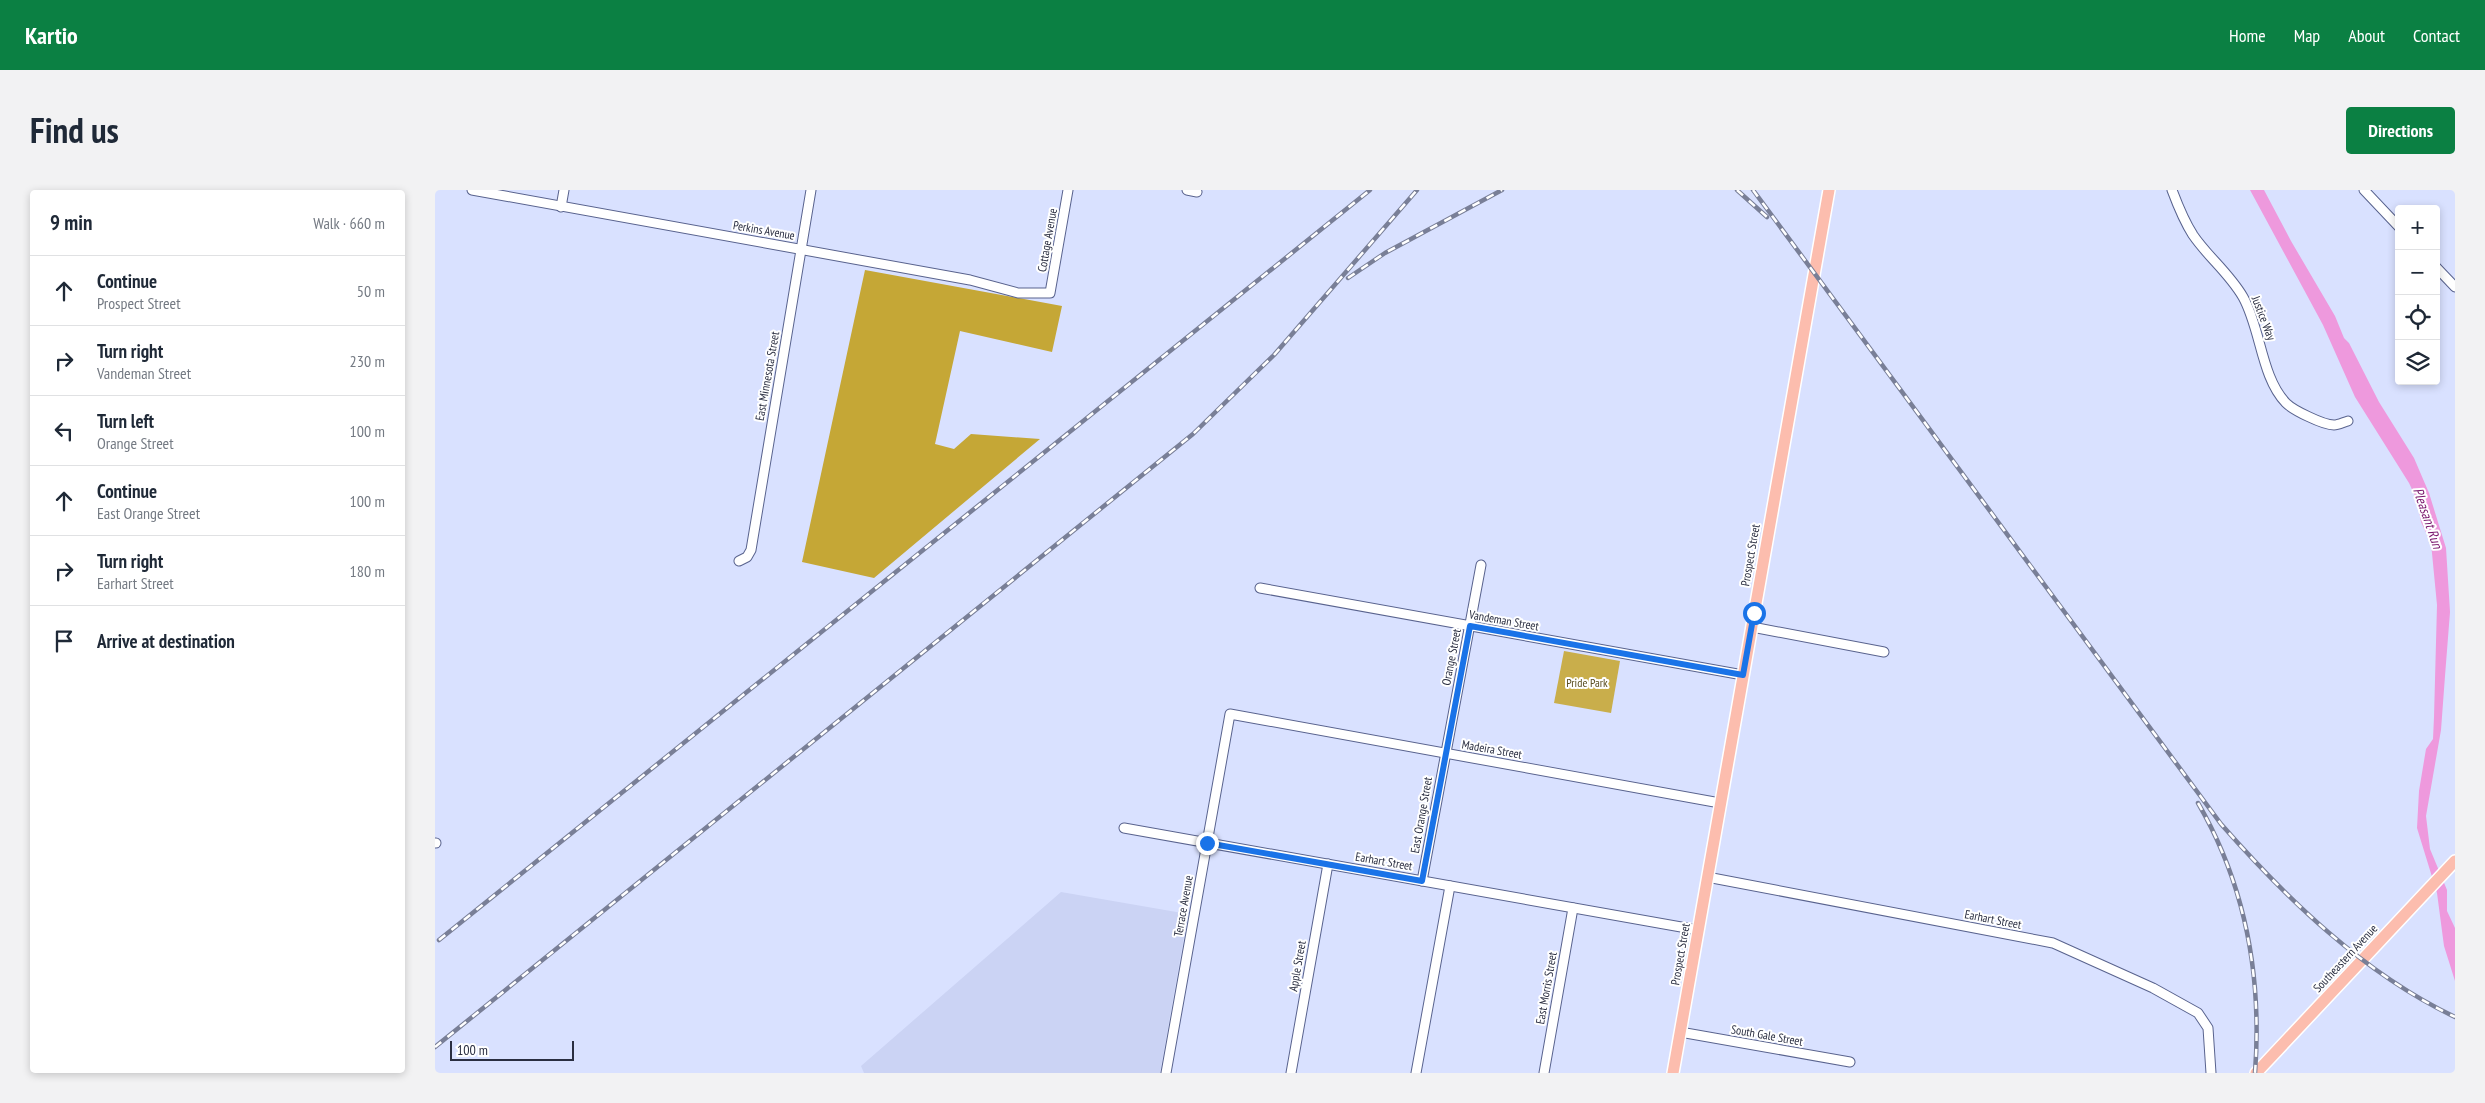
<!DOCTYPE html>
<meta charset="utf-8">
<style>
:root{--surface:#fff;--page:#f2f2f3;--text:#1f2937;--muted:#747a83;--line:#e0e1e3;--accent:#0b8043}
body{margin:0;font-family:"PT Sans Narrow",sans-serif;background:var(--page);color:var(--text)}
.controls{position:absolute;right:15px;top:15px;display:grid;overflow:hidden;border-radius:5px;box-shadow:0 2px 8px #0003}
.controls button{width:45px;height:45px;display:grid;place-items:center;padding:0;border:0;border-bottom:1px solid var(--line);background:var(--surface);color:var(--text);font:25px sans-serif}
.scale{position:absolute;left:15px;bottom:12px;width:124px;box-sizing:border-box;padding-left:5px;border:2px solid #2a2e41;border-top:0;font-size:14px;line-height:18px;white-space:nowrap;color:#2a2e41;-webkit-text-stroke:4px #fff;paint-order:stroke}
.stop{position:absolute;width:15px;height:15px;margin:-11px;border:4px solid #1a73e8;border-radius:50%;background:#fff}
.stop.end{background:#1a73e8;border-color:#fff;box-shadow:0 1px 5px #0008}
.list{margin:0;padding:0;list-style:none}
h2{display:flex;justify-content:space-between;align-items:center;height:65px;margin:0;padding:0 20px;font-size:21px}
h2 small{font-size:16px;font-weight:400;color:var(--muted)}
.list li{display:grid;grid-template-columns:32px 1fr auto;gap:15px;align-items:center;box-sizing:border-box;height:70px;padding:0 20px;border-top:1px solid var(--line)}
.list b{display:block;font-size:19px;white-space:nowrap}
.list p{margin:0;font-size:16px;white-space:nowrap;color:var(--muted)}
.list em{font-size:16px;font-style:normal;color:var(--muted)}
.icon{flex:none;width:28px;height:28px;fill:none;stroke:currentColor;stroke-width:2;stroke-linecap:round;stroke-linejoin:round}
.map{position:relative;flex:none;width:2020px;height:883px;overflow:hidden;border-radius:5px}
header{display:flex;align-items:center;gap:30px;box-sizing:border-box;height:70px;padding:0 25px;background:var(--accent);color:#fff}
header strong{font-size:24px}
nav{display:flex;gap:28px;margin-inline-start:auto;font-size:18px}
.intro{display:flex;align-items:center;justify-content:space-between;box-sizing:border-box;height:120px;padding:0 30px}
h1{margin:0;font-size:35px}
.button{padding:12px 22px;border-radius:5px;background:var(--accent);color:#fff;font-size:18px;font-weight:700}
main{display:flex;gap:30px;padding:0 30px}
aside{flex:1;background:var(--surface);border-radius:5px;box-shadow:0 2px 8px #0003}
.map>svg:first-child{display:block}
</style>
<header>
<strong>Kartio</strong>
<nav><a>Home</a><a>Map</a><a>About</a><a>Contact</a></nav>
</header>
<div class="intro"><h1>Find us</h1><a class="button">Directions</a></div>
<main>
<aside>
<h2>9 min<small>Walk · 660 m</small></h2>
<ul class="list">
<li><svg class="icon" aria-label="ahead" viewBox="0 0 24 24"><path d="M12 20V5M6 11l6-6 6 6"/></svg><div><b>Continue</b><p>Prospect Street</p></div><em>50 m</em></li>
<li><svg class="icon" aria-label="right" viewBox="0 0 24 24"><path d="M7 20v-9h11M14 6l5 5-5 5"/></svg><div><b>Turn right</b><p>Vandeman Street</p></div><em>230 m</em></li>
<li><svg class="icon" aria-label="left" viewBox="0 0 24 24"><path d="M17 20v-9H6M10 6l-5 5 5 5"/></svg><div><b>Turn left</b><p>Orange Street</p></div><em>100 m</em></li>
<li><svg class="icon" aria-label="ahead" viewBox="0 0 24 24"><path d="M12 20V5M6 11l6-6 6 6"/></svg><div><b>Continue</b><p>East Orange Street</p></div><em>100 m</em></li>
<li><svg class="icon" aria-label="right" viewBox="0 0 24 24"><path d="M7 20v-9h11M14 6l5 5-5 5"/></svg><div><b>Turn right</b><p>Earhart Street</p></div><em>180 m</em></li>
<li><svg class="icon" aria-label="arrive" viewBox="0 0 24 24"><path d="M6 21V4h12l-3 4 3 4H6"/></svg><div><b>Arrive at destination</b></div></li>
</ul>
</aside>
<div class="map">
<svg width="2020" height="883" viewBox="0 0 2020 883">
<rect width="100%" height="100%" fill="#d9e1ff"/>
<path fill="#cbd3f4" d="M626,702L753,724L725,883H429L426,876Z"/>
<path fill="#c9ae4b" d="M1129,461L1185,471L1176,523L1119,513Z"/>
<path fill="#c5a736" d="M430,80L627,116L617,162L525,141L500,254L519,259L536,244L605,249L439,388L367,372Z"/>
<path fill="#e9d" d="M1815,0H1829L1856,51L1900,126L1909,148L1914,153L1944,212L1979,268L1994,303L2011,358L2015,422L2010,486L2006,540L1991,626L1995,659L2012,700V721L2020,738V791L2009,756L2002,703L1982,638L1984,601L1991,559L1998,549L1999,527L2002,415L1996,353L1986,332L1982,310L1974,293L1920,207L1888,135Z"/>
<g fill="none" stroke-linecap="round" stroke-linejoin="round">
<defs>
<g id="minor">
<path d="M37,0L535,90L583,103H615L633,0"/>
<path d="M752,0L762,2"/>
<path d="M1737,0C1743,16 1749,31 1758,45C1773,67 1794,83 1808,107C1826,139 1826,187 1851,213C1858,220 1888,235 1899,235C1903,235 1909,232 1913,231"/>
<path d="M1929,0L1964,37"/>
<path d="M126,17L129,0"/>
<path d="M2001,77L2020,97"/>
<path d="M304,371L312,367L316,360L376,0"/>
<path d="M825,398L1308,485"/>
<path d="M1317,437L1449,462"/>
<path d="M689,638L1263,740"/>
<path d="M0,653H1"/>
<path d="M1272,687L1618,753L1718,798L1763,823L1773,838L1776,883"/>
<path d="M987,691L1046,375"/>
<path d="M1245,842L1415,872"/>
<path d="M731,883L795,524L1285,613"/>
<path d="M856,883L893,674"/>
<path d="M981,883L1015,696"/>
<path d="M1109,883L1138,718"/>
</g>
<g id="major">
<path d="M1238,883L1394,0"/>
<path d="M1821,883L2020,671"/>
</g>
</defs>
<use href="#minor" stroke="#59638e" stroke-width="11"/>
<use href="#major" stroke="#fff" stroke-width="14"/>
<use href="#minor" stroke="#fff" stroke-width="9"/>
<use href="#major" stroke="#fcbdae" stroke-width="11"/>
<defs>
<g id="rail">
<path d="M1302,0L1332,27"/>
<path d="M1318,0L1786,634C1852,709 1928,783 2020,827"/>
<path d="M913,88L950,63L1067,0"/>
<path d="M1763,613C1811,696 1827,789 1820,883"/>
<path d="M4,750L935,0"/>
<path d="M0,857L758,244L839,165L982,0"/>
</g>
</defs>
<use href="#rail" stroke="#797f97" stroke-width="4.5"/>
<use href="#rail" stroke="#fff" stroke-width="2.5" stroke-dasharray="8" stroke-linecap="butt"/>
</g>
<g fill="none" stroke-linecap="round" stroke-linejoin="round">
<path stroke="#1a73e8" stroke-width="6" d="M772,653L987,691L1035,436L1308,485L1319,423"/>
</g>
<g text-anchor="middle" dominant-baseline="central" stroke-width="4" stroke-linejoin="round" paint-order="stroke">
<g font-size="12" fill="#2a2e41" stroke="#fff">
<text transform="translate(329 40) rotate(10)">Perkins Avenue</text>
<text transform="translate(612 50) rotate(-80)">Cottage Avenue</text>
<text transform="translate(1829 128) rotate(69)">Justice Way</text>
<text transform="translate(332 186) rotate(-80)">East Minnesota Street</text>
<text transform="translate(1315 365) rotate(-80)">Prospect Street</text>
<text transform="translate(1069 430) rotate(10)">Vandeman Street</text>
<text transform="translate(1016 467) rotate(-79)">Orange Street</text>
<text transform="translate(1057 559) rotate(10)">Madeira Street</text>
<text transform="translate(986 625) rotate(-80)">East Orange Street</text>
<text transform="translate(949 671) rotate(10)">Earhart Street</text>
<text transform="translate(748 716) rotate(-80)">Terrace Avenue</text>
<text transform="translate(1558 729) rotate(11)">Earhart Street</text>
<text transform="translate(1245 764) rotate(-80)">Prospect Street</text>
<text transform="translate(1910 768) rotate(-47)">Southeastern Avenue</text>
<text transform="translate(862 776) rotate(-80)">Apple Street</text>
<text transform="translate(1111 798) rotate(-80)">East Morris Street</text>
<text transform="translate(1332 845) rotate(10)">South Gale Street</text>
</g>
<g font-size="12" fill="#5a4e21" stroke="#fff">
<text x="1152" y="492">Pride Park</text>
</g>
<g font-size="14" font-style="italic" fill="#79166d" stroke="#fff">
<text transform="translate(1993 328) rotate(71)">Pleasant Run</text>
</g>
</g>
</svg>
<div class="controls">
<button>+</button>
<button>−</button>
<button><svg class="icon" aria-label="locate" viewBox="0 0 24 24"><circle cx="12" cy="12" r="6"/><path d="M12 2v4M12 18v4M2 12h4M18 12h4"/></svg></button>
<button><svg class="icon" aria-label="layers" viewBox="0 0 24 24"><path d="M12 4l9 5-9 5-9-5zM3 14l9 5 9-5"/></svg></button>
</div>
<div class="scale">100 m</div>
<div class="stop" style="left:1319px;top:423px"></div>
<div class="stop end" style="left:772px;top:653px"></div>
</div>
</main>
